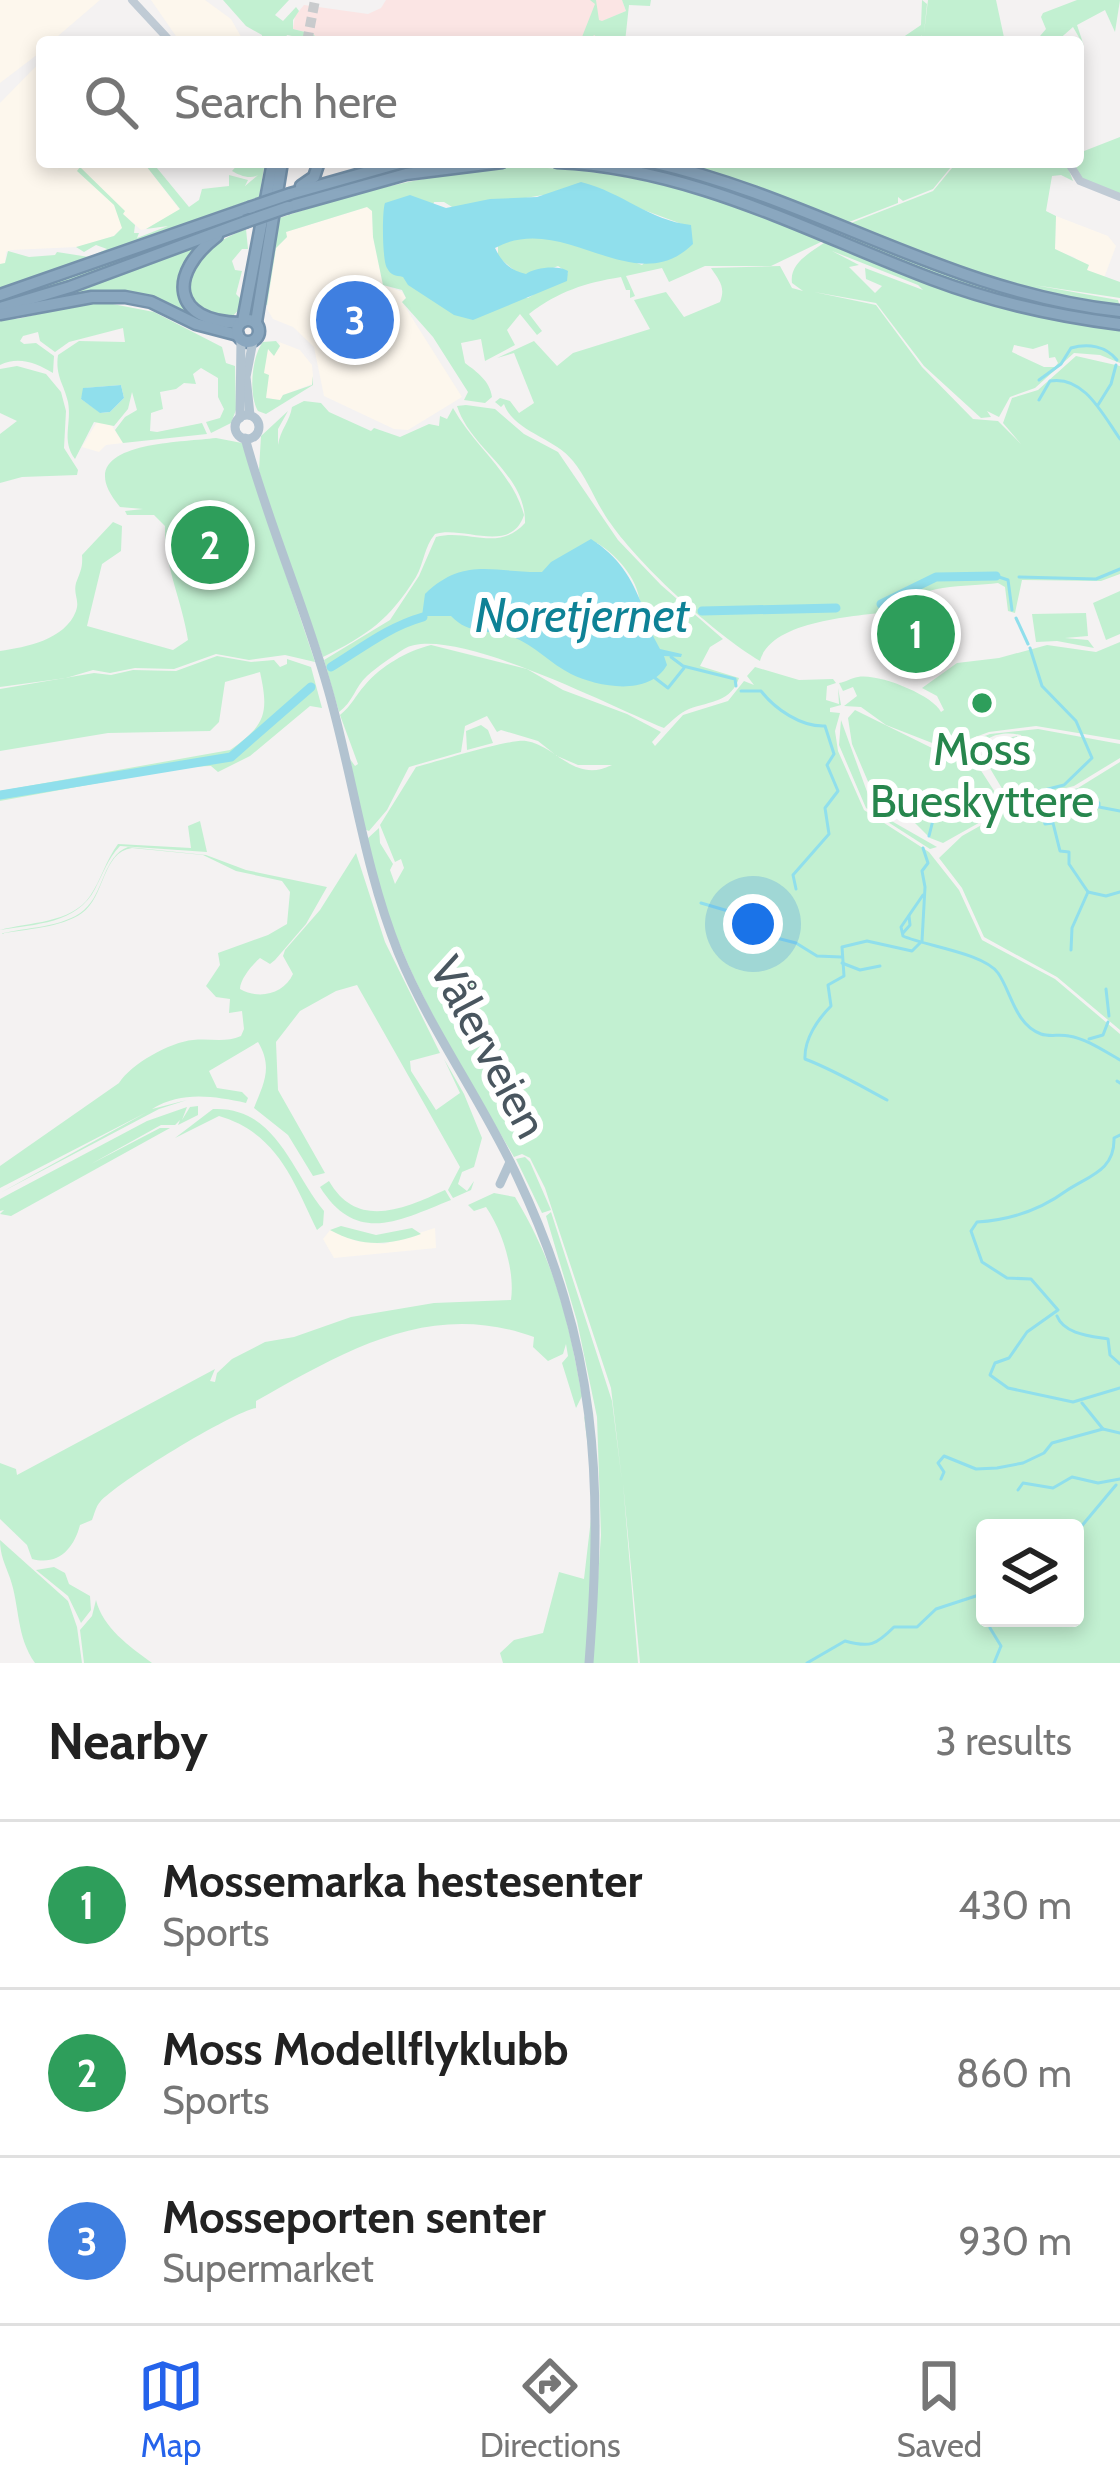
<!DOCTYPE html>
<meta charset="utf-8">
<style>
:root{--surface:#fff;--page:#f6f6f6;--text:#222;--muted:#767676;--line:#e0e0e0;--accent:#2563eb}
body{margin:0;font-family:Cabin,sans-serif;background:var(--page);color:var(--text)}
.controls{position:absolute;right:36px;bottom:36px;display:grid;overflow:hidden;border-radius:12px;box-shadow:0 6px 18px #0003}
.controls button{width:108px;height:108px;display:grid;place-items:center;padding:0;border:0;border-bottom:3px solid var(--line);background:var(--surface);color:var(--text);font:60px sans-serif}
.you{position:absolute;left:753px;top:924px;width:42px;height:42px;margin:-30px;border:9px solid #fff;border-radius:50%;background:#1a73e8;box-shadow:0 0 0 18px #1a73e833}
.badge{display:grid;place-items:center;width:78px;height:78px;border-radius:50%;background:var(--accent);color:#fff;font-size:39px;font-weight:700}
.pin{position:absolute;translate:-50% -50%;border:6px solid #fff;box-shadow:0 3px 12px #0006}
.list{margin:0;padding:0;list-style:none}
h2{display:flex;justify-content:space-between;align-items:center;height:156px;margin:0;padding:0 48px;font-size:51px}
h2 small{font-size:39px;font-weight:400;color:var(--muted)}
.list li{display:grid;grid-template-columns:78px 1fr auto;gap:36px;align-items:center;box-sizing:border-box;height:168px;padding:0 48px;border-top:3px solid var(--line)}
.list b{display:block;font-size:45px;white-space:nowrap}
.list p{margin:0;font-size:39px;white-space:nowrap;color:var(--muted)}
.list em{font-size:39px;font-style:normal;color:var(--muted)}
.icon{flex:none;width:66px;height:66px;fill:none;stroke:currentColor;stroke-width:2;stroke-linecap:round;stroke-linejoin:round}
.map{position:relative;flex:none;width:1120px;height:1663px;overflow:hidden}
.search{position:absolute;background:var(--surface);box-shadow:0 6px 18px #0003;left:36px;right:36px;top:36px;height:132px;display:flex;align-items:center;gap:30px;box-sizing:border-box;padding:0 42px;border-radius:12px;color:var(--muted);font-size:45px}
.sheet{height:660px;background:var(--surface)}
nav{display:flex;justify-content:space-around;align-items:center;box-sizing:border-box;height:168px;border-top:3px solid var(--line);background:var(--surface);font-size:33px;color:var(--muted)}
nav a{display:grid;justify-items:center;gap:6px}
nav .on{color:var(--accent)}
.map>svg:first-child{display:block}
</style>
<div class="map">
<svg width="1120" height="1663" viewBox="0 0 1120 1663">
<rect width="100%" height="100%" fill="#f4f2f2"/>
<g fill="#fdf7ed">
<path d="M0,0H100L51,42H42V51L0,83Z"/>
<path d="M151,0H205L231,19L244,42H180Z"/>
<path d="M42,60V162H143L180,210L146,229L141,230L122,213V228L114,236L77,247L11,250L6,252L5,264H0V103Z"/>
<path d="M367,207L372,210L373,237L383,285L402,292L406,298L402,302L462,397L408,430L394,429L324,396L314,347L293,327L273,319L267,309L276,248L287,237L286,232Z"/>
<path d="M1056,216L1108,236L1116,246L1104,278L1086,270L1074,257L1055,250Z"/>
<path d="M279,342L300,350L312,365L313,376L312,384L283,395L281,401L265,397L263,374L268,348L273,355L280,347Z"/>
<path d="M98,420L112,426L123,443L106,445L99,452L82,447Z"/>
<path d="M435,1228L436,1248L334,1258L323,1239L330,1230L356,1241L384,1244Z"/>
</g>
<path fill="#fbe5e4" d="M386,0H622L626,11L603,21L613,42H321L313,34L293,29L295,16L304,5L368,14L381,8Z"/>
<g fill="#c2f0d1" fill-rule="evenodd">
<path d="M223,0H289L275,15L283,21L296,7L299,11L293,20V29L313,34L321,42H294L292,36L287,35L284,42H262V35L246,26Z"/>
<path d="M590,0H596L599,20L602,21L626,11L622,0H651L650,6L629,5L625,42H605L594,35L589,42H580L595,4Z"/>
<path d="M922,0L927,4L924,33L928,0H996L1005,42H917L922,35L914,42H896L921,25Z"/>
<path d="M1077,0H1120L1115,32L1105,10L1077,25L1084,46L1073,27L1056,42H1035L1046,29L1041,17L1043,13Z"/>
<path d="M1120,137V196L1084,182L1070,162L1082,160L1079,153Z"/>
<path d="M143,162H152L189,207L199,200L202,189L229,186V175L248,180L245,186L258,175C250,180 239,175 232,171L240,162H253V166L259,167L265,162L259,197L0,290V264L5,263L8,251L29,257L55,255L57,252L89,257L107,249L96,245L84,252L76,247L114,236L122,228L114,205L77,171L80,167L125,211L123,214L135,225L134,233H139L137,238L168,226L146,229L180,209Z"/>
<path d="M601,162C684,162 761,199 837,230L832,234L701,183Z"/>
<path d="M676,162H955L933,189L903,201L898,197V203L844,224L762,189Z"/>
<path d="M957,162H1066L1073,181L1061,175L1052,176L1046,211L1056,216L1055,249L1089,265L1087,270L1120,282V298L1034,285L1118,300L1120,307L1047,295L979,277L846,225L933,191Z"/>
<path d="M513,167C629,167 719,197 825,240L771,266H705L669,282L662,268L626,276L635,296L630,298V290H626L621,277C585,283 559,291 529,314L542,331L537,335L520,314L507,330L515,345L485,361L481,339L461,343L465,363C477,372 490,381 492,397L485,403L464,400L468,392L433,337L402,302L406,298L402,290L383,285L373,237L372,211L367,207L286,232L287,237L276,248L267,305L261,304L274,220C353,193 429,173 513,167ZM543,195L625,203L687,226L642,265L584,242L573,244L525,226L498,243V257L525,279L558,266L568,273L528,298L408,284L434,202H444L457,210Z"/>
<path d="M250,212L249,217L82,279L0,305V299Z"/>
<path d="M246,229L248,249H242L232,261L235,270L242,271L236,294L245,303L231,318L197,312L187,291C195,256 213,242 246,229Z"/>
<path d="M844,233C935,271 1022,300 1120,315V320L985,293L839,238Z"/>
<path d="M827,241C923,282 1016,315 1120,329V363L1100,355L1074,353L1035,388L1010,397L999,417L987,411L991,417L981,418L924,366L876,303L814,292L876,305L922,367L973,419L998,421L1021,444L1003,423L1012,398L1038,390L1076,356L1120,366V574L1101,581L1022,580L1015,613L1008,611L1005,587L998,583C966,587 917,583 896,611C861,616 771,619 760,661C714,633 642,568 611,524C596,504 588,479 573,461C554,437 514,432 504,404L501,407L495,402L500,398L510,401L519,413L534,403L514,353L497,358L534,341L557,366L573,353L650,329L634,300L666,292L684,317L720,302C726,287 719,280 711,268L780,266L792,288L803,291L792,283C789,263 811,252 827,241ZM832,251L918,285L923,290L865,268L866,279L882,286L875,293L849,267L859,265ZM1048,344L1049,358L1055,357L1058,363L1055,367H1044L1012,352L1014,345L1033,349Z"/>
<path d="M201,244L182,301L199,319L234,326V329L201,322L140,295L11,310Z"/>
<path d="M97,301L154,312L222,347L226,363L235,366L236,410L231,423L211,433L206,422L220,418L224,409L218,397V378L201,368L193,374L196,384L184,383L176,389L160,392L163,409L151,413L150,431L157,432L202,423L207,434L123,443L115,430L125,417L137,410L132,392L128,409L114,426L94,422L75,459C61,440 72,424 68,402C64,384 55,376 58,355L79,341L125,342L123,328L69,342L55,352L40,341L38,332L23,336L20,341L24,344L36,343L54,356L53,373C36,363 19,356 0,365V317L17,319ZM121,385L124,398L110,412L101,413L81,399L85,388Z"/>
<path d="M276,341L280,346L274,356L268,349L264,373L269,375L266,398L280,400L283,395L312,385L313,376V385L266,414L258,411C248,394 252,356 263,342Z"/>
<path d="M17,366L46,374L61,392L66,411L64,448L78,470L77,475L22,477L0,483V434L17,421L0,413V369Z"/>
<path d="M304,401L321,403L329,412L371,431L374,428L400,437L429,424L439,426L440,416L447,419L453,408C474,446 512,472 524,515C511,555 463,525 435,534C424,547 424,563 416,577C389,620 368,635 323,657L266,497L259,470L261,436L288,411L278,429V445C280,430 290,421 292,407Z"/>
<path d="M466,405L495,409L524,434L558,452L618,540L661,585L723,639L710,647L700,666L739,678C731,702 711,701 689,709C679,713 672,721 664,728C614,708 449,622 404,649C393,656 377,667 367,676C355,687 353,702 339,712L324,660L390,620L419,576L436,537C468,528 498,553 525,523C526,473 471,450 457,406ZM597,543C623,559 646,590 639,618L643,621L520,616Z"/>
<path d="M216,438L242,443L315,662L285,655L249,660L216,654L174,669L135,668L110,673L93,670L66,678L0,687V651C26,647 65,640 76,611C80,600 73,595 76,583C80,572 83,568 82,555L113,522L122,526L121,551L102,564L87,626L173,650L188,640C182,600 164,566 165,526L154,515H127L125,511L143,509L120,507C65,442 176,443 216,438Z"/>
<path d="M1120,591V634L1106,640L1093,603Z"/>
<path d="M1086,613L1088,636L1065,638L1088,640L1094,648L1057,641L1036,642L1032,614Z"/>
<path d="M1120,642V740L1036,726L989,732L945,748L886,725L861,707L844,706L857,696L853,687L843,691L839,683C846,682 851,678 858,677C878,673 933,695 941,712L944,710L937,696L922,688L957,663L999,658L1047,645L1096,652Z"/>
<path d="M431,645L527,669L563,690L627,714L661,732L652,742L655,746L683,715L728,701L744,681L754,685L747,676L755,667L799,680L833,679L836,683L827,686L826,700L839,704L838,688L841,705L830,708V712L840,713L835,731L838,751L864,810L929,852L959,890L982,940L1055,979L1120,1034V1663H640L623,1483L638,1663H592L601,1535L597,1417L577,1321L546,1216L551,1212L612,1401L622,1481L611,1388L545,1188L530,1158L522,1154L514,1157C455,1056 390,955 367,839L379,828L380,843L393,864L390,870L395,884L404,868L401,859L395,862L380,825L416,767C439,761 508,739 526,741C556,745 574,784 612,765H578L557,756L538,741L501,730L497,732L487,716L465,726L461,752L409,767L387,810L369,831L364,829L350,759L355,766L358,764L340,715C352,705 355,696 365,685C381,666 407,651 431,645ZM985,1528H1075V1618H985Z"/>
<path d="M217,656L251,662L274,660L280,667L287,664V659L311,667L322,708L310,706L250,756L218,772L211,766L186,767L0,801V791L230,750C266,725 269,713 260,672L225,682L219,722L210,731L108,733L0,751V689L94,673L111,675L133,670L176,671Z"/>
<path d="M855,710L938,751L969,752L1000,800V811L943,843L930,838L910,818L878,805L852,744L848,718Z"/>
<path d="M841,720L874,811L937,847L930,849L866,808L839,745Z"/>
<path d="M481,725L488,730L493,743L467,750L466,731Z"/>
<path d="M1038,729L1120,744V758L1074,786L1010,802L988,765L1021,756L1026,745L1021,735C1003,731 981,735 977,755L959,746L990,734Z"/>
<path d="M1017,736L1022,746L1018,754L984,760L981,756L988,742Z"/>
<path d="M1120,762V1030L1057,977L984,937L962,888L939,858L962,836L1017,805L1078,788Z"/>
<path d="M200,821L207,852L120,846C108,858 103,874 95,889C77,924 35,924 0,930C28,922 71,924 90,896C101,880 106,860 118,844L191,848L188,826Z"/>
<path d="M128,847L206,855L246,870L327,887L306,924L275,960L270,964L260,958C253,964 240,979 240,989C259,1000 284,994 293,974L283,956L285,950L320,910L356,853L385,942L440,1053L410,1061L411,1071L436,1110L460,1093L444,1059L464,1094L482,1138L474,1167L462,1172L458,1184L467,1191L474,1181L471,1190L453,1198L448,1190L460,1167L357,985L336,991L300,1011L276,1042L278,1090L325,1173L313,1176L288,1135L254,1108C264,1083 273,1067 258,1042L209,1071L217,1088L242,1092L248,1098L246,1103C213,1096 182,1091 152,1109L187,1100L159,1109L0,1193L147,1112L0,1188V1166L119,1083C131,1064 170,1042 193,1040C210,1038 225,1043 241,1036L244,1029L242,1011L229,1013L230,999L216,997L206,986L220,965L218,953L268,935L287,924L290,892L282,881L236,871L203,855L132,848C102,852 105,897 82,913C61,928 25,929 0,934C25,927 63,928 84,910C104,893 103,856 128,847Z"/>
<path d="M198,1106V1115L178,1125L180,1120L175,1125H161L91,1164L160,1128H170L11,1216L0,1214L4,1210L0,1211V1199L13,1192L147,1121L187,1107L182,1120L190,1107Z"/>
<path d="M213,1109C276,1106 292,1173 324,1211L323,1225L317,1230C294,1183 278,1133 219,1116L175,1138Z"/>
<path d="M525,1157L530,1162L551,1210L542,1213L516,1159Z"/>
<path d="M329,1181C357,1230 404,1209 445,1190L451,1200C400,1220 357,1246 320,1187Z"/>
<path d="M494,1193L515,1197C556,1266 568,1318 582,1396L576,1408L562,1363L568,1356L566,1344L563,1354L548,1361L533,1347L534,1337C430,1299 345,1351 256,1401V1408C232,1412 116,1483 100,1502C96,1506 94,1515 92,1520L80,1525C74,1548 59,1566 32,1559L27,1545L0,1519V1463L16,1469L17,1475L215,1369L210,1381L215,1382L217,1373L232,1359L265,1342L294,1337L351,1317L434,1303L511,1300C515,1271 503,1232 486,1207L474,1211L468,1205Z"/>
<path d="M341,1226L376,1235L412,1228L421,1234C389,1246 360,1247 330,1230Z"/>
<path d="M584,1416C608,1448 590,1616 586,1663H503L500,1653L514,1640L543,1633L559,1572L584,1579L594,1493Z"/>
<path d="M0,1540L68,1601L77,1627L82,1663H35C16,1636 20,1607 10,1578C5,1564 0,1555 0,1540Z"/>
<path d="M54,1567L65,1573L69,1584L90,1596L91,1610L81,1623L68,1596L36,1570Z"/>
<path d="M96,1600C103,1628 129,1646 152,1663H84L80,1630L92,1616Z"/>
</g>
<g fill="#90dfec">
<path d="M581,182C624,193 648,220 691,225L693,244C634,302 564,210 495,248C501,261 510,271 526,274C535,267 559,265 568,271L567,281L473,320L454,315L408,285L403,277C395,275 391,276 387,268C382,260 382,210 385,203L410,195L446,208L490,199L537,197Z"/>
<path d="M121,385L124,398L110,412L100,413L81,399L83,388Z"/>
<path d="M591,539C619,557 631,577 643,607L639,618L645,621L660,649L682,654L681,657L664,656L667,665C649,697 598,687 571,674C551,664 534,645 513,637C491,629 470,636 451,616H422L425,594C464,556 495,573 542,572L551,562Z"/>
</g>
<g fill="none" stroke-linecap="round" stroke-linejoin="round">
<g stroke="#90dfec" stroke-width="3">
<path d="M1039,380L1061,364L1071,348C1088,343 1106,346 1117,360"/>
<path d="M1039,400L1050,381C1084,375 1103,415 1120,439"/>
<path d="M1098,405L1111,384L1116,365"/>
<path d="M996,576L1008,580L1012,610"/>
<path d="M1019,577L1096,579L1120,569"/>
<path d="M1016,618L1028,644"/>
<path d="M671,657L683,666L735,679L736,686"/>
<path d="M655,678L668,688L684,668"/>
<path d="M741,691H761C775,709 801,727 825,726L834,754L827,765L838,791L825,808L829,834L793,875L796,889"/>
<path d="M1076,791L1082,797L1099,803V807L1120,811"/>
<path d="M1008,799L1064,785L1092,758L1076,721L1042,686L1030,648"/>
<path d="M1029,803L1039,807L1045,824L1053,823L1060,851L1069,852V864L1088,892L1072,928L1071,950"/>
<path d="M929,836L934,816L958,814L1000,802"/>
<path d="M1088,892L1106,896L1120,892"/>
<path d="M923,895L901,927L903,936C925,946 984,953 998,973C1011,991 1015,1025 1041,1034C1049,1037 1060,1034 1069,1036C1087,1039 1104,1051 1120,1060"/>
<path d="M701,903L735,913L761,934L796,943L817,956L841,957"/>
<path d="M903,933L910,925L909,916"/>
<path d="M922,941L925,887L922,871L928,863L923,848"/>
<path d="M842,963L860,970L880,966"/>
<path d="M1106,989L1109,1016"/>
<path d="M1089,1039L1103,1035L1108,1022"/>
<path d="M1117,1081L1120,1083"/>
<path d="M887,1100C859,1085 834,1070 805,1059C804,1039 818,1019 831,1006L828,985L844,976L842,947L867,941L912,951L920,943"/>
<path d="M1120,1135L1114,1138C1115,1171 1088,1176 1066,1191C1040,1210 1010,1220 977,1222L971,1231L982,1262L1007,1278L1031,1279L1058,1310L1027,1332L1009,1358L995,1363L990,1375L1008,1388L1073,1402L1120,1388"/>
<path d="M1057,1316C1064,1334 1090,1336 1108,1339L1110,1355L1120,1364"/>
<path d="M1082,1403L1103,1429L1120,1433"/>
<path d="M941,1479L944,1472L938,1463L944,1456L976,1469L997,1468L1023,1463L1044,1453L1052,1443L1103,1429"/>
<path d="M1018,1490L1023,1483L1053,1488L1072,1477L1098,1483L1120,1479"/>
<path d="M1075,1560L1080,1528L1116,1485"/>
<path d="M985,1568L979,1593L985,1606"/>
<path d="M990,1618V1628L1001,1646L994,1663"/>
<path d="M807,1663L845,1641C870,1648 876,1645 894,1627H917L936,1609L985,1593"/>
</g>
<g stroke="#90dfec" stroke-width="9">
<path d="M881,604L936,577L996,576"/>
<path d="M702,611L836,608"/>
<path d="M644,620L652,615L684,613"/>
<path d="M331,667C362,648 388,627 423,617"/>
<path d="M0,795L231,757L311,687"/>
</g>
<path stroke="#c9cbcd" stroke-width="10" stroke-dasharray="10 5" stroke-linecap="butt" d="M307,42L315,0"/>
<defs>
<g id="highway">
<path d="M557,162C693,168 808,232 932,279C993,302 1056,316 1120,324"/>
<path d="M652,162C816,199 947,292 1120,311"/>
<path d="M301,186L314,177L319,162"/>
<path d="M290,194L403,162"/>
<path d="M288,207L406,174L502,162"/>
<path d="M217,236C167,274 172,322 240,323"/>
<path d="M0,295L249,208"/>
<path d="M0,308L70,287L245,222"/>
<path d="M0,314L92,297H125L151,302L196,324L238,335"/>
<circle cx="248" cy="331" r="11"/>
<path d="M243,321L273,162"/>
<path d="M256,322L282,162"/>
</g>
</defs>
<use href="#highway" stroke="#7592ab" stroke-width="15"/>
<g stroke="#c0cbd5" stroke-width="8">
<path d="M132,0L171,42"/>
<path d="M1068,162L1080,181L1120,197"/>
</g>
<g stroke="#b2c3d0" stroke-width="9">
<path d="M250,415L246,377L253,341"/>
<circle cx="247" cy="427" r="12"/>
<path d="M240,418L241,339"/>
<path d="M245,438C268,523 304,604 328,689C353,776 364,867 398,952C430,1030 481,1099 517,1176C598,1347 603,1478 589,1663"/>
<path d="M500,1184L510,1162"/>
</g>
<use href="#highway" stroke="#8aa7bf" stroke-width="10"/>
<defs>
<g id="highway-bridge">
<path d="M249,208L290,194"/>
<path d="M245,222L288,207"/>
</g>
</defs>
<use href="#highway-bridge" stroke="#7592ab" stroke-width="15" stroke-linecap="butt"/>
<use href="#highway-bridge" stroke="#8aa7bf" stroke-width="10"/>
</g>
<circle fill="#2e9e5b" stroke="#fff" stroke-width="4.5" cx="982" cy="703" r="12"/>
<g text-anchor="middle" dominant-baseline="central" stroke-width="12" stroke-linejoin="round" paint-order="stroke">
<g font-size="45" fill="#27864d" stroke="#fff">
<text x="982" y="749">Moss<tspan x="982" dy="52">Bueskyttere</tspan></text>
</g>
<g font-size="45" fill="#49565f" stroke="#fff">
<text transform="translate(489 1047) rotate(62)">Vålerveien</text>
</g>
<g font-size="48" font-style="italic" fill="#0e8296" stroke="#fff">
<text x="582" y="615">Noretjernet</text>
</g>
</g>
</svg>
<div class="controls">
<button><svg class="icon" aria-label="layers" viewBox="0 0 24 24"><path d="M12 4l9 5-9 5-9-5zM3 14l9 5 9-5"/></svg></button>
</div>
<div class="you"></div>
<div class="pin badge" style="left:916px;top:634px;background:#2e9e5b">1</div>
<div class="pin badge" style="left:210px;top:545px;background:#2e9e5b">2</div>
<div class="pin badge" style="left:355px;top:320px;background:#3f7fe0">3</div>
<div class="search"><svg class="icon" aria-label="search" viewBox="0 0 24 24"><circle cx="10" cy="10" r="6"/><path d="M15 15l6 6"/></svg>Search here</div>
</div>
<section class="sheet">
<h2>Nearby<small>3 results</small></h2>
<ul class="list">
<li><span class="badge" style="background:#2e9e5b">1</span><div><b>Mossemarka hestesenter</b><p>Sports</p></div><em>430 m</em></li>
<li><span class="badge" style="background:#2e9e5b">2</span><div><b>Moss Modellflyklubb</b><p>Sports</p></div><em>860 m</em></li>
<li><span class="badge" style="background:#3f7fe0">3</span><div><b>Mosseporten senter</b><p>Supermarket</p></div><em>930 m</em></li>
</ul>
</section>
<nav>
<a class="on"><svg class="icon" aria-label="map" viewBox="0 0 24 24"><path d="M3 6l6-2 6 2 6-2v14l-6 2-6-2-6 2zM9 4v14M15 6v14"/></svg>Map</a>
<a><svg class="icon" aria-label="directions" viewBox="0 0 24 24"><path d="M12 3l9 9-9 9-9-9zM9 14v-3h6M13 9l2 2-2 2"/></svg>Directions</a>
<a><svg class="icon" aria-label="saved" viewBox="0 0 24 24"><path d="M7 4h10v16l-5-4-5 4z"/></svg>Saved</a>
</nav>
